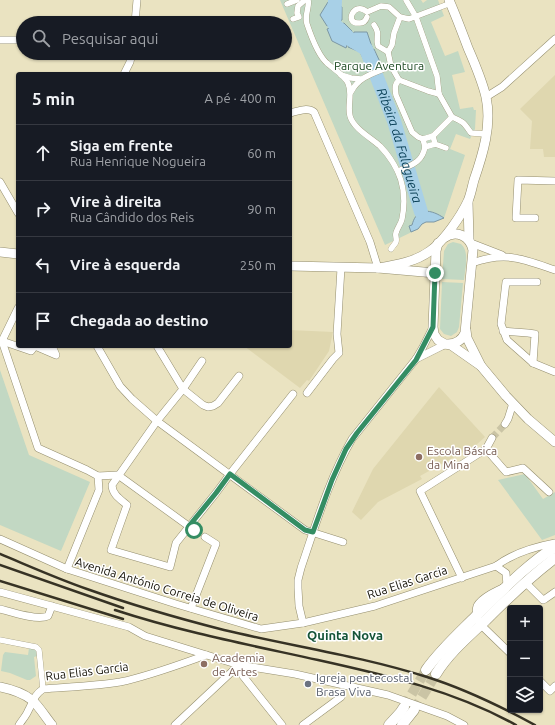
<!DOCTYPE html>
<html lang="pt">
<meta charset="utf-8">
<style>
:root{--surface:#171b24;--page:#20242c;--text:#f1f3f6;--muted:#9ea1a6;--line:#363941}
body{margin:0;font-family:Ubuntu,sans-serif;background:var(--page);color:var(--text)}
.controls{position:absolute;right:12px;bottom:12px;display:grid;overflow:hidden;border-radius:4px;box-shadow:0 1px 3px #0004}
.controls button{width:36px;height:36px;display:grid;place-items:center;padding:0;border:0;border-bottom:1px solid var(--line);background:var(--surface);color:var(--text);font:20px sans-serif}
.stop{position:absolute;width:12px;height:12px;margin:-9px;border:3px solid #348d63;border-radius:50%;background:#fff}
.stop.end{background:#348d63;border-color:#fff;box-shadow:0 1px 4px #0008}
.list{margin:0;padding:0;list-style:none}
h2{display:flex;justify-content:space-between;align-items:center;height:52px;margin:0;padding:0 16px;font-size:17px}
h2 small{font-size:13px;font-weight:400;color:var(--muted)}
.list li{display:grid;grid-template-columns:26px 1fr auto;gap:12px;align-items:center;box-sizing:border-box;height:56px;padding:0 16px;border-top:1px solid var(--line)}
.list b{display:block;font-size:15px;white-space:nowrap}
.list p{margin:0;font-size:13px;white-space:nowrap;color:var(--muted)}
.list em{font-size:13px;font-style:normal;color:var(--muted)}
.icon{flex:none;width:22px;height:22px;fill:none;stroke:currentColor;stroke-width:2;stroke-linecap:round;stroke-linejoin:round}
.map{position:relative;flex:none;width:555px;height:725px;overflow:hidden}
.search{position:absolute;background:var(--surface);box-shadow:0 1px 3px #0004;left:16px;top:16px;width:276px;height:44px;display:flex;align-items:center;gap:10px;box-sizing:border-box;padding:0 14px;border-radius:22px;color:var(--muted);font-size:15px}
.panel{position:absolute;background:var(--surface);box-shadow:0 1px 3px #0004;left:16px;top:72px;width:276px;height:276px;border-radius:4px}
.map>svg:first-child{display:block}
</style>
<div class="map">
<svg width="555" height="725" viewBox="0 0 555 725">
<rect width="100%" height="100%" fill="#eae3c1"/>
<g fill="#dfd7af">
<path d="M555,75V157H544L543,149H530L532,121L520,109Z"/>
<path d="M290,330L333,332L329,351L309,381L307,380L300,388L244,346H290Z"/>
<path d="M439,387L485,437L476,445L420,476L422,479L378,502L361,520L352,512L373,469Z"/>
</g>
<g fill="#c2d8c3">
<path d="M280,0H421L423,3L427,0H438L444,16L431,22L445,56L458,51L465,72L452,75L460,109L473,107L474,110H476L475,129L470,139L456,134L450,149L465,155L444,218L434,222H426L422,224L418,229L385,245Z"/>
<path d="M453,242L461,244C470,252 465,269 464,280L442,279L444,251L448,244Z"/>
<path d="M442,282L463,283L459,327L457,332L451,336L444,334L440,329Z"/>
<path d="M0,370L29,455L90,482L61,551L0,525Z"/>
<path d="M525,474L543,499L555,492V535L542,540L498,480Z"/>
<path d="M29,648L36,649L37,656L34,657L36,676L30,680H27L10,673L1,671L3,655L5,652L28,655Z"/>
</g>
<g fill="#a8d0e7" stroke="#7c97a4">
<path d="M328,2L342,7V20L327,26L320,15Z"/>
<path d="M344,23L352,31L346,48L332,41L327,29Z"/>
<path d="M354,32H367L372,47L360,52L348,47Z"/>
<path d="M374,49L381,64L379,68L371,70L368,68L361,54Z"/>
<path d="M424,211C432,211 438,214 444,218L434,222H426L422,224L418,229L411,232L409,226L412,225C414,218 416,214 424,211Z"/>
</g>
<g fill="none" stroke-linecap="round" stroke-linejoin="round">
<path stroke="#a8d0e7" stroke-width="14" id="s1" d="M335,0L334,24L350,39L366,49L394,121L421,212"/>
<g stroke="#cac4a5" stroke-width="7" stroke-dasharray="7 3.5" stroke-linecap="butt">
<path d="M492,438L505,424"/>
<path d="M194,530L205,537"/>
</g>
<g stroke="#cac4a5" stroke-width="10" stroke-dasharray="10 5" stroke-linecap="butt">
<path d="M404,707L426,670"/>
<path d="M414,710L436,674"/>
</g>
<defs>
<g id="pedestrian">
<path d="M308,0C310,7 304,15 307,24C311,36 318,56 328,64C335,70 344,75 348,83C353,94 347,105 350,116C353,128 371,138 380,146C400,167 408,190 402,219C401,224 397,228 396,233C395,235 397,239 396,242C395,244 392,247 391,249"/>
<path d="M406,0L416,17L437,76L439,94L452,117"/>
<path d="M287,4L297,0"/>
<path d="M367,17C366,20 364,23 360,23C343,25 354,0 367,12L381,6L389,7L400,17L409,19L451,3"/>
<path d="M293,19L299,17L297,13L298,6L305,0"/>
<path d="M374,25C381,35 375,37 378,46L388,52L391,66L399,80C394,85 395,88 396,95L412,132L418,137L423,139"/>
<path d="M388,52L392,45L394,33L400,17"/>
<path d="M341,75L351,78L361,79"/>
<path d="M399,80L428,91L439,94"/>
<path d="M351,92C359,76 375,73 391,66"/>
<path d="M433,136L452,117C464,122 464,123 471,133L486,134"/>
<path d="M435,144L433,136L423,139L425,147L435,144L446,148"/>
<path d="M398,171C411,165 422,163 425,147"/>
<path d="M0,640L36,647L39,650L43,689"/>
</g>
<g id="minor">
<path d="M135,23L137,0"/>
<path d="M0,40H23"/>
<path d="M124,74L130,62L132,53"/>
<path d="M486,97L502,87L555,39"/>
<path d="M290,113C298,111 307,107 314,112L370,242L378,268"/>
<path d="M0,182L18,213"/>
<path d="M535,218H516L518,180L555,181"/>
<path d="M471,243L502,255"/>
<path d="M472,263C506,251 523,259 555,270"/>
<path d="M537,282H506L501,324L507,340L533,363L555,372"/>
<path d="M503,331L528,333L535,334L533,363"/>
<path d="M2,341L38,448L87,470L98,476L118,475L194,530"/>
<path d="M2,341L31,351L35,346"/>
<path d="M2,341L18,308"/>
<path d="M35,346L56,355L52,346"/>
<path d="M97,346L120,386L132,399L157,421L305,530L343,542"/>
<path d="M157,346L183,389L203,405L208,407L213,406L218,403L239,376"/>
<path d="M416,359L442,346L448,344"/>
<path d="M202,361L183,389L157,421L112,485C112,494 120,499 127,505L111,550L170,567L176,543L216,493L230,474L293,394"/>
<path d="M307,393L333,359L339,353L337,334L341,268"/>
<path d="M505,424L508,419L513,403"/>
<path d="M486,449L492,438"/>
<path d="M0,539L67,569L176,604L261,629L303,623L375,606L496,566C513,553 534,547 555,543"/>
<path d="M496,566L506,573L507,586C498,590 482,597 477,606C475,612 478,620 481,625L510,653"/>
<path d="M67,569L99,490L98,476"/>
<path d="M462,578L420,491L486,449L506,472L523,468L549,492"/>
<path d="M525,582L543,600L545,599L555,592"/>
<path d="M0,592L129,627L145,636L239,665L295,674L388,695L447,716L464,725"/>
<path d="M191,608L216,544L205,537"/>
<path d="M0,609C11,612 38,621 48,616L52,606"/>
<path d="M303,623L299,606L298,588V580L301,568C316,524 329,479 352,439L416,359L423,347L433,327"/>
<path d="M540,681L550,691L555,686"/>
<path d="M19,725C22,720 26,716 28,711C33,702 34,695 43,689C68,687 95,686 120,682C149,676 178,665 206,655"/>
<path d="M175,725L239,665L243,676L282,725"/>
<path d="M303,725L341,697"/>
</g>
<g id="tertiary">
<path d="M468,202L469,240"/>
<path d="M444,238C456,229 470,236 473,250L465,333C462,340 456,344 448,344"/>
<path d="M438,243L436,251L433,327L434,334L438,340L445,344L451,345L481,366"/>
<path d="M0,252L18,254"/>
<path d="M290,266L378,268L435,273"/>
<path d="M378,268C396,265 415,262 430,251C444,241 461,216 468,201C471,194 472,187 474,180C483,154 492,125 486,97C482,80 475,64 468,48C462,32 456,16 449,0"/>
<path d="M466,330L467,338L481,366L506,396L528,419L555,442"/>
<path d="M0,687C10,689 24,694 32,700C38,705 47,719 52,725"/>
</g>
<g id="secondary">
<path d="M426,670C440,650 459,633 476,616C500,593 527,564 555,547"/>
<path d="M436,674C449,653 468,637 486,620C508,598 530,577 555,558"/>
<path d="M389,725L400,713L404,707"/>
<path d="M402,725L414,710"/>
</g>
</defs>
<use href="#pedestrian" stroke="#948e6e" stroke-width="6"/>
<use href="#minor" stroke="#948e6e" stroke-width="8"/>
<use href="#tertiary" stroke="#948e6e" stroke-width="10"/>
<use href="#secondary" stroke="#948e6e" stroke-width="11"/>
<use href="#pedestrian" stroke="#fff" stroke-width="5.5"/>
<use href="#minor" stroke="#fff" stroke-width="7"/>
<use href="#tertiary" stroke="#fff" stroke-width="9"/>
<use href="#secondary" stroke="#fff" stroke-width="10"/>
<g stroke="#363224" stroke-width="2.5">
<path d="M0,554C29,566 58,579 87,589C132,605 177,618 224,630C291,646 361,656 427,677C465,689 500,706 535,725"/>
<path d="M0,565L123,608"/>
<path d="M0,581L123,619"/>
<path d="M115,610C182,632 250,645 318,660C386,675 455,691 516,725"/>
</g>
</g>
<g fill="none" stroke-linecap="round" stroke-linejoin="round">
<path stroke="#348d63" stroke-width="5" d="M194,530L189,526L216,493L230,474L305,530L313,532L332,480L346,449L357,433L416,360L433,327L435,273"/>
</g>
<g fill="#8d6e63" stroke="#fff" stroke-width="1.5">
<circle cx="419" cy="457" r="4"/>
<circle cx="204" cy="664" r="4"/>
</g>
<circle fill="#6b7280" stroke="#fff" stroke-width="1.5" cx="308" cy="684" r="4"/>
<g text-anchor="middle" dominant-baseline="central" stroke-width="3" stroke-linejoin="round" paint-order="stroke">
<g font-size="12" fill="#1d4a23" stroke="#fff">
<text x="379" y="65">Parque Aventura</text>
</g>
<g font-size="12" fill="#785e54" stroke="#fff" text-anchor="start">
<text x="427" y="450">Escola Básica<tspan x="427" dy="14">da Mina</tspan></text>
<text x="212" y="657">Academia<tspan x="212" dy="14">de Artes</tspan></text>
</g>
<g font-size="12" fill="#141106" stroke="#fff">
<text transform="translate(407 582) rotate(-18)">Rua Elias Garcia</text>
<text transform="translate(167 589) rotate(17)">Avenida António Correia de Oliveira</text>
<text transform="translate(87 671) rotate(-7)">Rua Elias Garcia</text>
</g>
<g font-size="12" fill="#5b616d" stroke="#fff" text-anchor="start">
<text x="316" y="677">Igreja pentecostal<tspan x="316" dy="14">Brasa Viva</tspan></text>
</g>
<g font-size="13" font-style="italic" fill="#093f56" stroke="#fff">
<text stroke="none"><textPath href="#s1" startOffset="167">Ribeira da Falagueira</textPath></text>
</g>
<g font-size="13" font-weight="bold" fill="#155438" stroke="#fff">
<text x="345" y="635">Quinta Nova</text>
</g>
</g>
</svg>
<div class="controls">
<button>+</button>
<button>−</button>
<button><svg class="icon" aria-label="layers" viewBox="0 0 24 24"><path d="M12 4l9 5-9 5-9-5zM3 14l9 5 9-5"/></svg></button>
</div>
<div class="stop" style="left:194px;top:530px"></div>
<div class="stop end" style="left:435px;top:273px"></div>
<div class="search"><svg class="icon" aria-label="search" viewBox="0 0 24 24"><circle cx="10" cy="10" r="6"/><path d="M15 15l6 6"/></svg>Pesquisar aqui</div>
<section class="panel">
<h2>5 min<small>A pé · 400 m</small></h2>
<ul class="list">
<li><svg class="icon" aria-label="ahead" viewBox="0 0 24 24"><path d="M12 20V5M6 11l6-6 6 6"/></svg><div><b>Siga em frente</b><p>Rua Henrique Nogueira</p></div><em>60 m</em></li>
<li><svg class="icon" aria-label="right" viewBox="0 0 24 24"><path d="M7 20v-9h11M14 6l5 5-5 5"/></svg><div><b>Vire à direita</b><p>Rua Cândido dos Reis</p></div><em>90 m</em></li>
<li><svg class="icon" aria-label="left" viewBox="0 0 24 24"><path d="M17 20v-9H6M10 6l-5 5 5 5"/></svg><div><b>Vire à esquerda</b></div><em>250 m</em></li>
<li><svg class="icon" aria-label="arrive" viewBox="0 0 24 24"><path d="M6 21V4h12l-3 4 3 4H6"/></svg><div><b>Chegada ao destino</b></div></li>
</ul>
</section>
</div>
